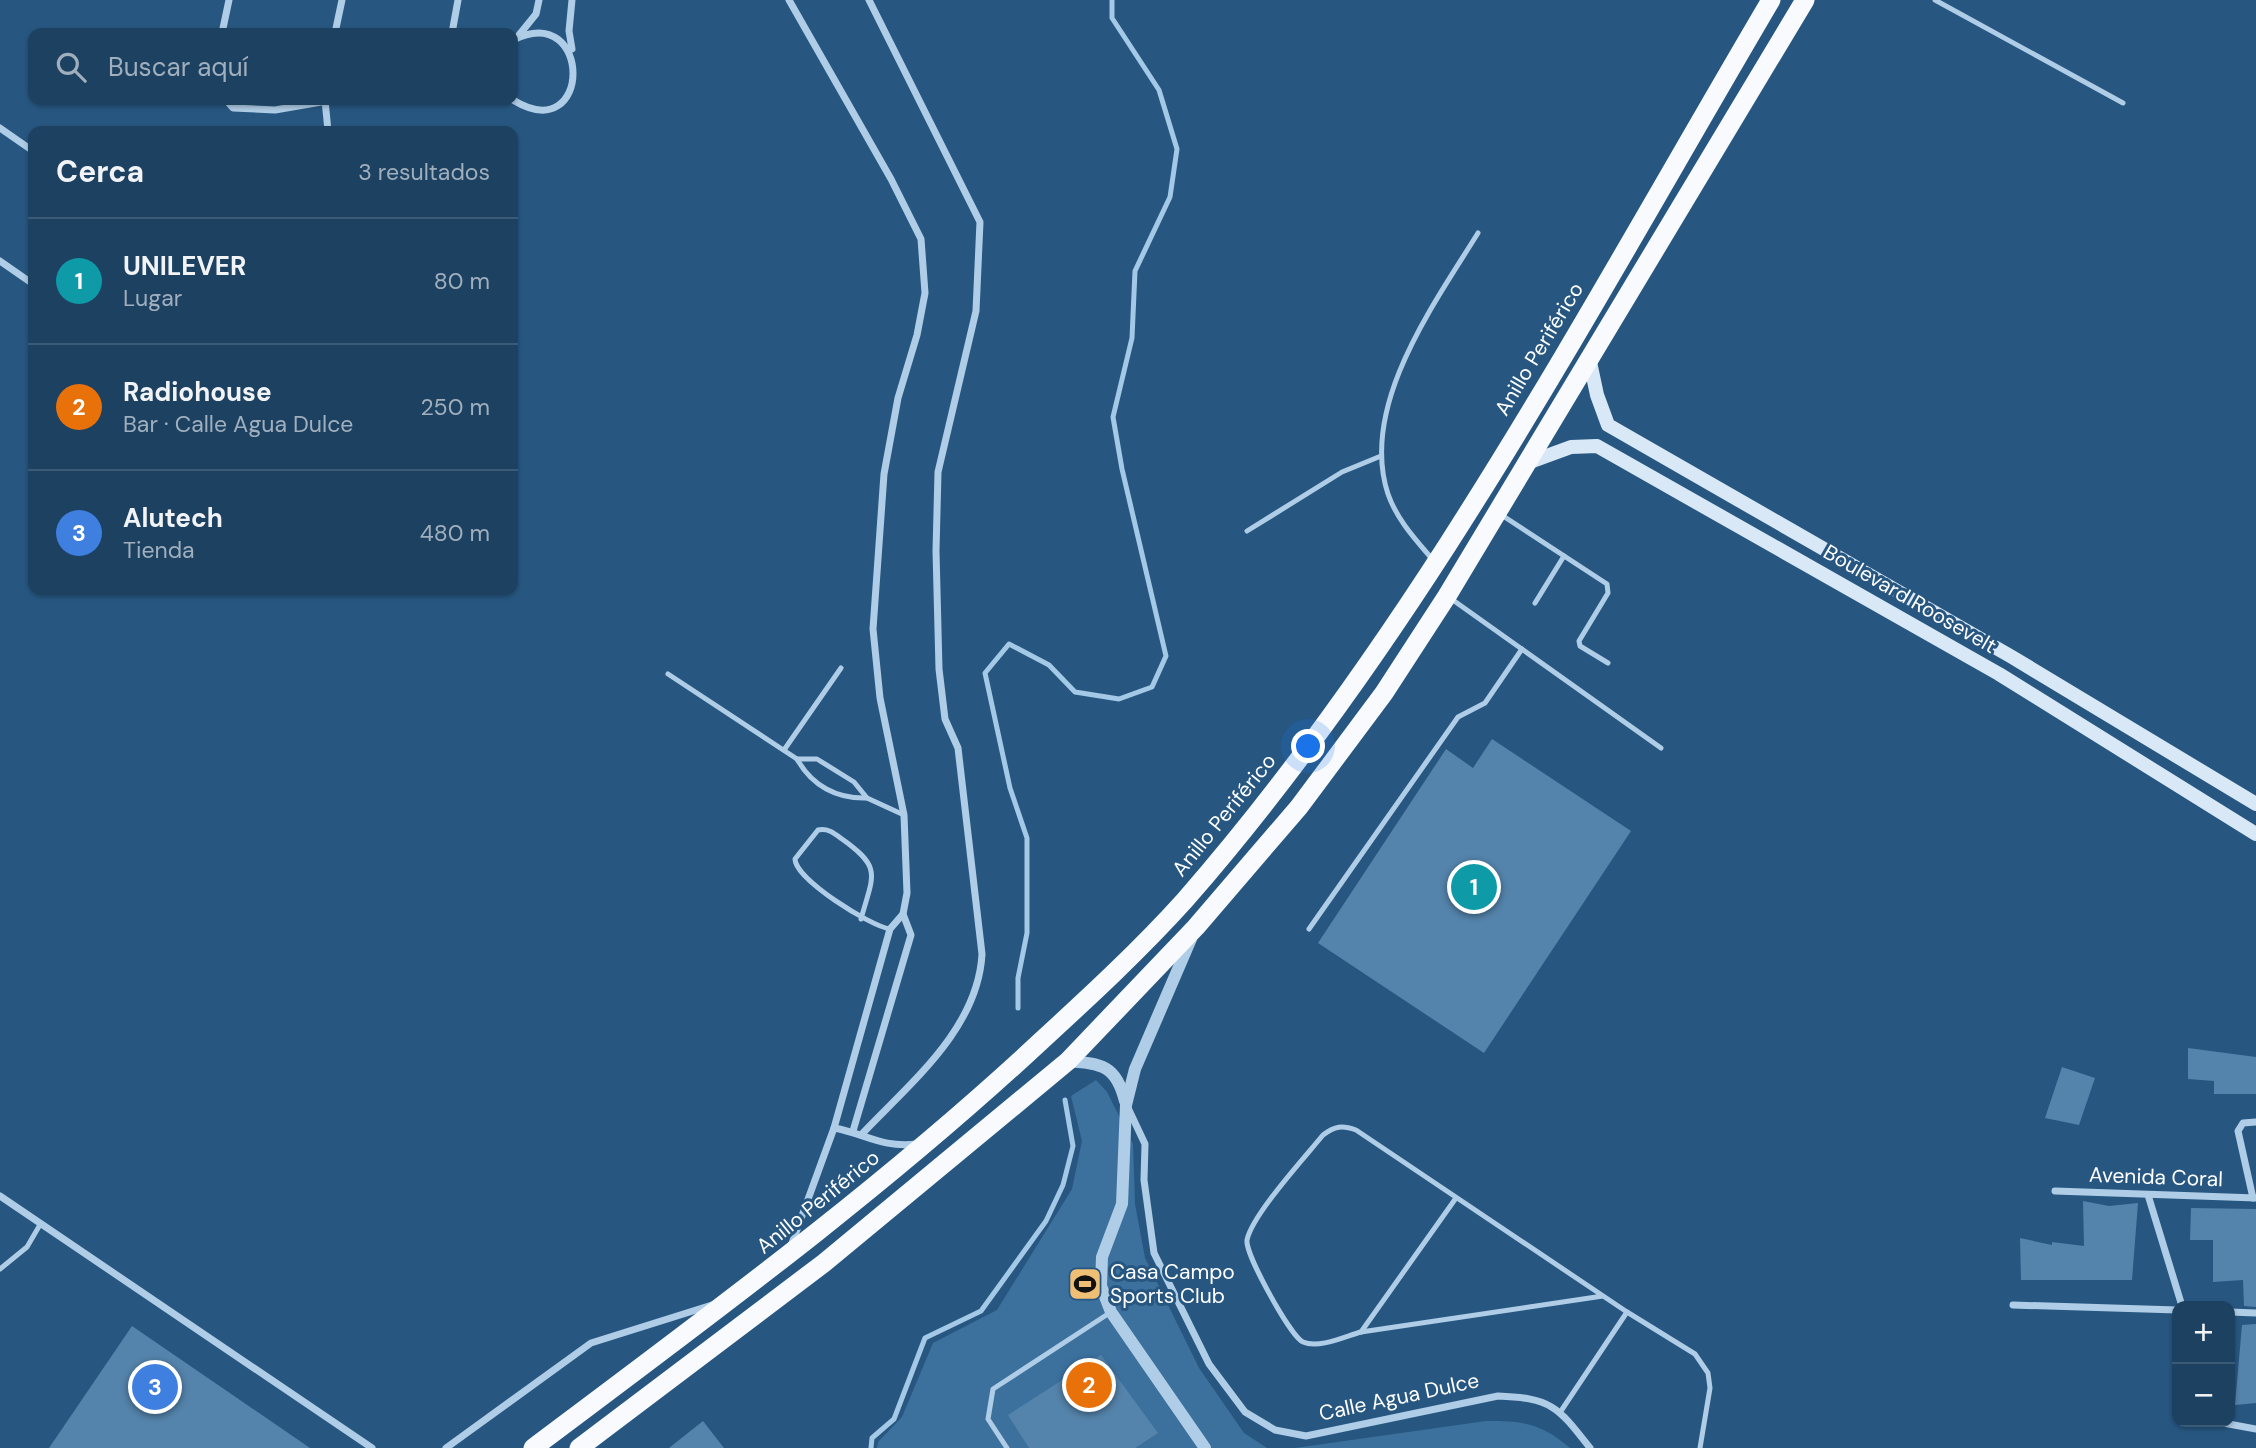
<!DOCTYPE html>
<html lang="es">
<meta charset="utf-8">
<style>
:root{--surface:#1d4161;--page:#2a4c6a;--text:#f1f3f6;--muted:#a0afbd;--line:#3b5a76;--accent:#eead8d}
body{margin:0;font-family:"DM Sans",sans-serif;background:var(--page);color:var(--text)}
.controls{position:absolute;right:21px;bottom:21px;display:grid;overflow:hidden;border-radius:14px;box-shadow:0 2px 5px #0004}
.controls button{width:63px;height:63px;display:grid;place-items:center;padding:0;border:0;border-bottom:2px solid var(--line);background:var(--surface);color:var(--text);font:35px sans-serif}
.you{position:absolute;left:1309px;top:747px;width:24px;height:24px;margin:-18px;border:5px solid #fff;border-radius:50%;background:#1a73e8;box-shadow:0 0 0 10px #1a73e833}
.badge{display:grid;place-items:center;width:46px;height:46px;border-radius:50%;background:var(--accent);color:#fff;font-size:23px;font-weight:700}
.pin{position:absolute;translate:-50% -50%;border:4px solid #fff;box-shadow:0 2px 7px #0006}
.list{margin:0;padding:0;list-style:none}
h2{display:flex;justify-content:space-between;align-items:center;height:91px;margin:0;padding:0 28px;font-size:30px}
h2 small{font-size:23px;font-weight:400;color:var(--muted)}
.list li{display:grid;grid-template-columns:46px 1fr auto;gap:21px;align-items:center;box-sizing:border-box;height:126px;padding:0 28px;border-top:2px solid var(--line)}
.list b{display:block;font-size:26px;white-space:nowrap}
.list p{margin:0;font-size:23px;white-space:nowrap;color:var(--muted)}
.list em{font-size:23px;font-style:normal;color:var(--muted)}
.icon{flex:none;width:38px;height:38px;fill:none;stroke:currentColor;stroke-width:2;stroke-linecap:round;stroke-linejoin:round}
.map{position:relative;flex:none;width:2256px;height:1448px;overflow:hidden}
.search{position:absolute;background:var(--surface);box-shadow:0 2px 5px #0004;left:28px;top:28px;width:490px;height:77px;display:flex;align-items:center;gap:18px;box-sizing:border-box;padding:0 24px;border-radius:14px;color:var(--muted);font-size:26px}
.panel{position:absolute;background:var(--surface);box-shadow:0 2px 5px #0004;left:28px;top:126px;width:490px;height:469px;border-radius:14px}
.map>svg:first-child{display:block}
</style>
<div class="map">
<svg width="2256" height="1448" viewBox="0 0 2256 1448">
<rect width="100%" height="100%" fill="#275781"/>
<g fill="#3c719e">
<path d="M1096,1080L1107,1092L1133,1144L1135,1204L1145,1258L1199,1368L1244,1433L1267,1448H877L878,1442L902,1417L933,1343L997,1310L1072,1189L1082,1141L1071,1096Z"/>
<path d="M1486,1421C1523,1421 1541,1423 1570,1448H1295Z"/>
</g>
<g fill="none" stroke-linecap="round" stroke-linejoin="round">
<g stroke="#a3c9e6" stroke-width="5">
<path d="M1018,1008V978L1027,933V838L1010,788L985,673L1009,644L1049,665L1075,692L1119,699L1152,687L1166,656L1122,469L1113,417L1132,338L1135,271L1170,197L1177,149L1159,90L1112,18V0"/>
<path d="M871,1448L872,1438L894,1419L925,1338L981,1311L1046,1221L1063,1185L1073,1146L1065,1100"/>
</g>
</g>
<g fill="#5483ab">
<path d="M1492,739L1631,831L1484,1053L1318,943L1446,749L1473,768Z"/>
<path d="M2188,1048L2256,1057V1094H2214V1081L2188,1079Z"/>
<path d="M2062,1067L2095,1078L2079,1125L2045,1118Z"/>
<path d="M2083,1201L2109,1206L2138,1203L2132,1280H2021L2020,1238L2052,1245V1242L2084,1246Z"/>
<path d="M2191,1208L2256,1209V1307L2244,1306L2243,1280L2213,1282V1240H2190Z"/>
<path d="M2256,1324V1403L2235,1405L2242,1325Z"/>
<path d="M132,1326L310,1448H49Z"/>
<path d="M1101,1355L1158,1433L1135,1448H1029L1008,1415Z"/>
<path d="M703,1421L724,1448H669Z"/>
</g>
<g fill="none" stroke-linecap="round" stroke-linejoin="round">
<g stroke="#afcde6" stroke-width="5">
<path d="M1935,0L2123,103"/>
<path d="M1500,514L1607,584L1608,593L1579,641L1580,646L1608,663"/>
<path d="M1247,531L1342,472L1381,456"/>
<path d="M1433,560C1416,540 1397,520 1388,494C1359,406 1434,304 1478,233"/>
<path d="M1450,598L1661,748"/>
<path d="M1535,603L1564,556"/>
<path d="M668,674L797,759C812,786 837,799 867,798"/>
<path d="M784,750L841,668"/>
<path d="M797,759H817L854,782L867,798L904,815"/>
<path d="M861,919C873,875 883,868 842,839C834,833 828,828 818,830L795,859C795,879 870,926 890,929"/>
<path d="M1309,929L1458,717L1485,703L1522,649"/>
<path d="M0,1269L27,1247L41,1223"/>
<path d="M1603,1296L1361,1332C1346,1336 1319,1349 1303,1342C1291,1337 1245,1254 1247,1240C1252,1215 1305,1157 1323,1135C1335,1126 1342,1125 1356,1130L1627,1312L1695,1354L1708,1373L1710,1388L1700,1448"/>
<path d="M1361,1332L1456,1198"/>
<path d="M1561,1411L1627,1312"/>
<path d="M1007,1448L988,1419L993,1389L1111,1312"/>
</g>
<g stroke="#afcde6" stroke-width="7">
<path d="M789,0L891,179L921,239L925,293L917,335L898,398L884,474L873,629L880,698L904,815L907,893L903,914L911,935L853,1131"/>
<path d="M222,33L229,0"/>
<path d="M335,33L342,0"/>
<path d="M452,33L458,0"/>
<path d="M519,35L536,14L539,0"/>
<path d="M572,49L569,31L572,0"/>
<path d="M226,100L233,108L275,110L333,100"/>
<path d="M325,100L328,131"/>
<path d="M513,100C593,149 593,0 513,40"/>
<path d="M0,128L33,151"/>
<path d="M0,261L33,284"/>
<path d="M1129,1110L1145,1144L1144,1180L1154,1253L1209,1364L1245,1412L1275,1430L1306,1436L1498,1396C1552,1398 1558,1407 1590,1448"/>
<path d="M834,1128C867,1134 880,1148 917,1144"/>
<path d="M861,1135C910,1083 978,1029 982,954L958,748L945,719L939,669L936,551L938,472L976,311L980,222L869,0"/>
<path d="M2055,1191L2256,1198"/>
<path d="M2148,1195L2182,1306"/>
<path d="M0,1196L372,1448"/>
<path d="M2253,1198L2238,1131L2243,1123L2256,1122"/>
<path d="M791,1246L834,1128L890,929L903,914"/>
<path d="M2013,1305L2177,1310"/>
<path d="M2230,1312L2256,1313"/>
<path d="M2218,1422L2256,1429"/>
<path d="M446,1448L591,1343L712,1305"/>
</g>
<g stroke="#afcde6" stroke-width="12">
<path d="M1191,939L1135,1069L1126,1105L1122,1204L1102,1257L1101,1286L1111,1312L1205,1448"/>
<path d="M1068,1061C1102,1064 1116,1065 1125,1101"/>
</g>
<g stroke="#d8e8f6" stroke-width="14">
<path d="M1590,362L1597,395L1608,425L2012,657L2256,804"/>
<path d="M1530,462L1571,447L1597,446L1999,674L2256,834"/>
</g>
<g stroke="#f8fafe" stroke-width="19">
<path d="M533,1448C706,1318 881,1190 1040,1042C1089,997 1140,950 1185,900C1420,631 1590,307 1771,0"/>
<path d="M579,1448L824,1263L1068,1061L1196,927L1299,807L1384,693L1447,596L1805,0"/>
</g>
</g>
<defs>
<symbol id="stadium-square" viewBox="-11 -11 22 22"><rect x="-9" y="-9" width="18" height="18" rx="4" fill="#eebf75" stroke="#275781"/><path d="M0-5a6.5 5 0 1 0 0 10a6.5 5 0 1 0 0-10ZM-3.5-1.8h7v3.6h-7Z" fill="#111"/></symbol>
</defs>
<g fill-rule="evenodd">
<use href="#stadium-square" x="1066" y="1265" width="38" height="38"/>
</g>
<g text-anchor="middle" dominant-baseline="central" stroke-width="6" stroke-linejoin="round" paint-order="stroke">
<g font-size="21" fill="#fff" stroke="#275781">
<text transform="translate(1539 349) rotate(-59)">Anillo Periférico</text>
<text transform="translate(1910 599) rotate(30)">Boulevard Roosevelt</text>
<text transform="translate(1224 815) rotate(-51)">Anillo Periférico</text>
<text transform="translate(2156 1177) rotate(2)">Avenida Coral</text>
<text transform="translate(818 1202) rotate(-39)">Anillo Periférico</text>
<text transform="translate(1399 1397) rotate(-12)">Calle Agua Dulce</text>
</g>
<g font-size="21" fill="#fff" stroke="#275781" text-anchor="start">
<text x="1110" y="1272">Casa Campo<tspan x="1110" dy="24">Sports Club</tspan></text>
</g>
</g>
</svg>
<div class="controls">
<button>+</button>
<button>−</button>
</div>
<div class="you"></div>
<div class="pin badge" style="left:1474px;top:887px;background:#0f9aa8">1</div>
<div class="pin badge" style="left:1089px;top:1385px;background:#e8710a">2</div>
<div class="pin badge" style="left:155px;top:1387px;background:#3f7fe0">3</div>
<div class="search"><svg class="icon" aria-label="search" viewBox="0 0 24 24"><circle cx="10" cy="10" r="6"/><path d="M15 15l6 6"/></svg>Buscar aquí</div>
<section class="panel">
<h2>Cerca<small>3 resultados</small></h2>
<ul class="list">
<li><span class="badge" style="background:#0f9aa8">1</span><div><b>UNILEVER</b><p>Lugar</p></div><em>80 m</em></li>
<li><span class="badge" style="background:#e8710a">2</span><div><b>Radiohouse</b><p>Bar · Calle Agua Dulce</p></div><em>250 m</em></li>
<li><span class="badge" style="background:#3f7fe0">3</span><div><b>Alutech</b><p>Tienda</p></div><em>480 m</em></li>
</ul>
</section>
</div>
